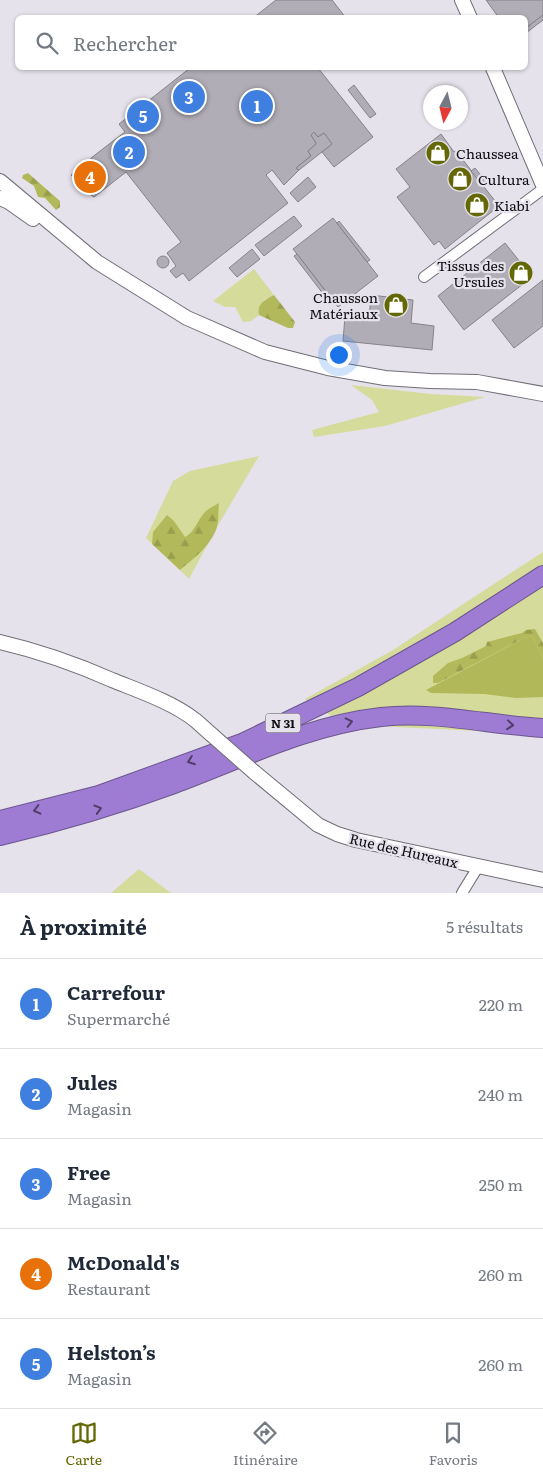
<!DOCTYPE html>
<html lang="fr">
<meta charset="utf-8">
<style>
:root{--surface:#fff;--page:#f2f2f3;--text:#1f2937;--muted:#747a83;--line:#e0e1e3;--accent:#636704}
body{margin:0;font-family:Literata,serif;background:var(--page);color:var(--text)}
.compass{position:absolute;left:423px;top:85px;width:45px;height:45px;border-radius:50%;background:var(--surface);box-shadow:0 1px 4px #0004;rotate:187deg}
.you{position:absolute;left:338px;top:354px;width:18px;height:18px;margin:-12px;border:4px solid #fff;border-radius:50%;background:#1a73e8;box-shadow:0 0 0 8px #1a73e833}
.badge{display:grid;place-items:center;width:32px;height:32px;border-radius:50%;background:var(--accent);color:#fff;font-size:16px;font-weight:700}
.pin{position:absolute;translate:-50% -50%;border:2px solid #fff;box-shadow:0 1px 5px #0006}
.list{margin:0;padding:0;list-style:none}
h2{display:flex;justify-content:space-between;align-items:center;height:65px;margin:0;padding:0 20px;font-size:21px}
h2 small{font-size:16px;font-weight:400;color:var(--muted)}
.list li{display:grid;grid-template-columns:32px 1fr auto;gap:15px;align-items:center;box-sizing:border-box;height:90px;padding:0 20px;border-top:1px solid var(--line)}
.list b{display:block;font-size:19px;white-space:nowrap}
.list p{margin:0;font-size:16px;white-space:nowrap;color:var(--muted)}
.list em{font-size:16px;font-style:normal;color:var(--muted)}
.icon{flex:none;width:28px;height:28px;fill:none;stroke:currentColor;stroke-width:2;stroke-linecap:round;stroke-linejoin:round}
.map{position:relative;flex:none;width:543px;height:893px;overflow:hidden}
.search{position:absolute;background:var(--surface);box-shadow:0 1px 4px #0004;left:15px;right:15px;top:15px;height:55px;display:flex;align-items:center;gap:12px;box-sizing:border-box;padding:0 18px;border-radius:8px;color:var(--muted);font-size:19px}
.sheet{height:515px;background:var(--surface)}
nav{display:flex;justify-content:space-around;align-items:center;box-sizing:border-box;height:70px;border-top:1px solid var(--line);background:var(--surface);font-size:14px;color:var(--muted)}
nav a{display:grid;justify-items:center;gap:2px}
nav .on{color:var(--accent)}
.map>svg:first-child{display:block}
</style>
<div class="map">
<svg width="543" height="893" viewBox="0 0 543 893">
<defs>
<pattern id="forest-firs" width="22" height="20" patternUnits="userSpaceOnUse" patternTransform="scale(1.25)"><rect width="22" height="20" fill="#b2b95a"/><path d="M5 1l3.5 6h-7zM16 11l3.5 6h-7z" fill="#989e4d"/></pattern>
</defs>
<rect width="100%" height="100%" fill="#e5e2eb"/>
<g fill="#d5dc9b">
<path d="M254,269L274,295L264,300L258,311L259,315L251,321L243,322L235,307H225L213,301Z"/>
<path d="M351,385L431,394L485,397L385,426L314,437L312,430L379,412L372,400Z"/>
<path d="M259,456L217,527L189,579L146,538L173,481L190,471Z"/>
<path d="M543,552V734L395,727L336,719L305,699L393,650Z"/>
<path d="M139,869L171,893H111Z"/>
</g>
<g fill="url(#forest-firs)">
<path d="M28,173L60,201V207L56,210L45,198L38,197L34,186L22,178L23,175Z"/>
<path d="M274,295L295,322L293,328H288L259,315C256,304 266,299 274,295Z"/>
<path d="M219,503C218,511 219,520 217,527C211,546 194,558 180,570L152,544L153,532L167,515L174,521L185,537C194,533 198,519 205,512C209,508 214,506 219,503Z"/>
<path d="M535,629L543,643V659L532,636L524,638L438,683H433V676L448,663L462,658L486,646L487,642L522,633L526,630Z"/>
</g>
<path fill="#b1b859" d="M532,636L543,659V697L516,698L484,694L431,693L426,690L524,638Z"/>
<g fill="#b0adb6" stroke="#85828a">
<path d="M276,0H332L346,18H253Z"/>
<path d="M486,0H543V15L526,28V18H499Z"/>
<path d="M543,15V20L526,33V28Z"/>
<path d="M190,68H318L373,137L334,167L322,152L332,144L324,133L318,137L314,132L311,135L316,143V144L308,151L311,156L296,168L299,170L284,185L272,170L266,175L288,203L189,281L183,273L176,278L170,271L176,266L167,253L181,242L126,172L94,197L87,192L89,189L71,175L77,172L85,164L90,163L91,158L125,132L119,124Z"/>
<path d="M354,85L376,114L370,118L348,90Z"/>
<path d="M314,132L318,137L324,133L332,144L299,170L296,168L311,156L308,151L316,144V143L311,135Z"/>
<path d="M441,134L454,152L456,151L499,206L445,249L439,241L434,245L397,197L410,187L396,169Z"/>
<path d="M475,168L487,183L483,186L471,171Z"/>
<path d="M308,177L316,187L298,202L290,193Z"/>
<path d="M294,216L302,226L264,256L255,245Z"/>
<path d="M333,218L378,276L338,307L293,249Z"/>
<path d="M339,221L370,260L367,262L337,223Z"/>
<path d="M505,243L532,277L464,330L438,296Z"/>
<path d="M252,249L260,259L237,277L229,268Z"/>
<path d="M297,254L327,293L324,295L294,256Z"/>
<circle cx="163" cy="262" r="6"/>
<path d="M543,280V326L514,348L492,320Z"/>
<path d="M371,295L413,300L411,323L434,326L432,350L343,341L345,316L369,319Z"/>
</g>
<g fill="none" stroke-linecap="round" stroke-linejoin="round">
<defs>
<g id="street">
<path d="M424,277L543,189"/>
<path d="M462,893L478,867"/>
</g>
<g id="secondary">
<path d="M462,0L470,18"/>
<path d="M493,68L543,185"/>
<path d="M0,181L97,262L187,318L265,352L328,368L385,378L430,381L477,382L543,394"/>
<path d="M0,198L9,202L33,219"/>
<path d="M0,642C39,651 76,664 112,680C139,691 172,702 195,720C201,725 206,730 212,735"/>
<path d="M254,772L318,825L337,834L356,840L543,880"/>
</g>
<g id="highway">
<path d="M0,820L99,795L242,743L358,687L455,632L543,575"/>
<path d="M0,836C59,822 117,805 174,784C241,759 309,725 381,717C435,711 489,725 543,728"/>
</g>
</defs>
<use href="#street" stroke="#716e76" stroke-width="12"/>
<use href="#secondary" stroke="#716e76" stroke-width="16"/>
<use href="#highway" stroke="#6c558e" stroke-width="20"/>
<use href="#street" stroke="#fff" stroke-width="10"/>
<use href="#secondary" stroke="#fff" stroke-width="14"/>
<use href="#highway" stroke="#9f7cd3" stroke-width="18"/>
<defs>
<path id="secondary-bridge" d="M212,735L254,772"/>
</defs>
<use href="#secondary-bridge" stroke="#716e76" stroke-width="16" stroke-linecap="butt"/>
<use href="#secondary-bridge" stroke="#fff" stroke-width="14"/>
</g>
<defs><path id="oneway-chevron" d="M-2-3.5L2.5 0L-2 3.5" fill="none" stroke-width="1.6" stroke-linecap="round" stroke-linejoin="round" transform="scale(1.25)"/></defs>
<g stroke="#4f3e67">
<use href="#oneway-chevron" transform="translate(349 722) rotate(-13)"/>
<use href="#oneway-chevron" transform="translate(510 725) rotate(6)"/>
<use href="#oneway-chevron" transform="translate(191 761) rotate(160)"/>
<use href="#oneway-chevron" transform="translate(98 809) rotate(-16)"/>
<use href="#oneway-chevron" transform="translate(37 810) rotate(166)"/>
</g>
<defs>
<symbol id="shop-disc" viewBox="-11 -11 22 22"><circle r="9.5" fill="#636704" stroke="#e5e2eb"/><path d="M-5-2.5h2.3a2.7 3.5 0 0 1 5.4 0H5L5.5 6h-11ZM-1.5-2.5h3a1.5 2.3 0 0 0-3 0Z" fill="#fff"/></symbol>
</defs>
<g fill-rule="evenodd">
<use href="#shop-disc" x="424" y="139" width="28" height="28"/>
<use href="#shop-disc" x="446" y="165" width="28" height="28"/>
<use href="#shop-disc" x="463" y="191" width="28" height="28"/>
<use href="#shop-disc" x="507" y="259" width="28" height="28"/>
<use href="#shop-disc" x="382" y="291" width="28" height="28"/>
</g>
<g text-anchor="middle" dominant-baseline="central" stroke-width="4.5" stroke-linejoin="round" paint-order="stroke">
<rect fill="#e5e2eb" stroke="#4e4c51" stroke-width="1" x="265.5" y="713.5" width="35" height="19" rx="4"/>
<g font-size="12" font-weight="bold" fill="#0d0c0f">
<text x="283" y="723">N 31</text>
</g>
<g font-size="14" fill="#0d0c0f" stroke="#e5e2eb" text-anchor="start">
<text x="456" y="153">Chaussea</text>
<text x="478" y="179">Cultura</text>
<text x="494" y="205">Kiabi</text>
<text x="504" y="265" text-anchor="end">Tissus des<tspan x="504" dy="16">Ursules</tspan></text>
<text x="378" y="297" text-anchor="end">Chausson<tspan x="378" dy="16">Matériaux</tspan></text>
</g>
<g font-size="14" fill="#0d0c0f" stroke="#e5e2eb">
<text transform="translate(404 850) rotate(13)">Rue des Hureaux</text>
</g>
</g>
</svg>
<svg class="compass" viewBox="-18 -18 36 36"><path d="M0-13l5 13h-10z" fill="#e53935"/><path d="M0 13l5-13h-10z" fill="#747a83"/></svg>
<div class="you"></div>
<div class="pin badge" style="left:257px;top:106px;background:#3f7fe0">1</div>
<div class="pin badge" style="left:129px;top:152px;background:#3f7fe0">2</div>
<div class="pin badge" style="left:189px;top:97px;background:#3f7fe0">3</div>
<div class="pin badge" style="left:90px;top:177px;background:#e8710a">4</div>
<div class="pin badge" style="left:143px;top:116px;background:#3f7fe0">5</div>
<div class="search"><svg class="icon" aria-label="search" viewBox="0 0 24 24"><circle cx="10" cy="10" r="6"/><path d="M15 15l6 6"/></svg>Rechercher</div>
</div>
<section class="sheet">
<h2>À proximité<small>5 résultats</small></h2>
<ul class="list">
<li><span class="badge" style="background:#3f7fe0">1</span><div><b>Carrefour</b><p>Supermarché</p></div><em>220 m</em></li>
<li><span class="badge" style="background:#3f7fe0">2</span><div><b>Jules</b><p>Magasin</p></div><em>240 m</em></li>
<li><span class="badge" style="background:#3f7fe0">3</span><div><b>Free</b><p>Magasin</p></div><em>250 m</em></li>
<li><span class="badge" style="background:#e8710a">4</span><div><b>McDonald's</b><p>Restaurant</p></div><em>260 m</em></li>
<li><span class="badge" style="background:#3f7fe0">5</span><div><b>Helston’s</b><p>Magasin</p></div><em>260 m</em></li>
</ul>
</section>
<nav>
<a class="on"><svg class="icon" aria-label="map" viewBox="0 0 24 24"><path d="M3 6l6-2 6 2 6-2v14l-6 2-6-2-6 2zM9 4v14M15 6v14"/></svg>Carte</a>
<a><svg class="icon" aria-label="directions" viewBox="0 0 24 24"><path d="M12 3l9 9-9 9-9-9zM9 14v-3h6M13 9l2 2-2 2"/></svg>Itinéraire</a>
<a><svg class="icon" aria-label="saved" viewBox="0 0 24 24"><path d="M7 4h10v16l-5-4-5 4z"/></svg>Favoris</a>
</nav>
